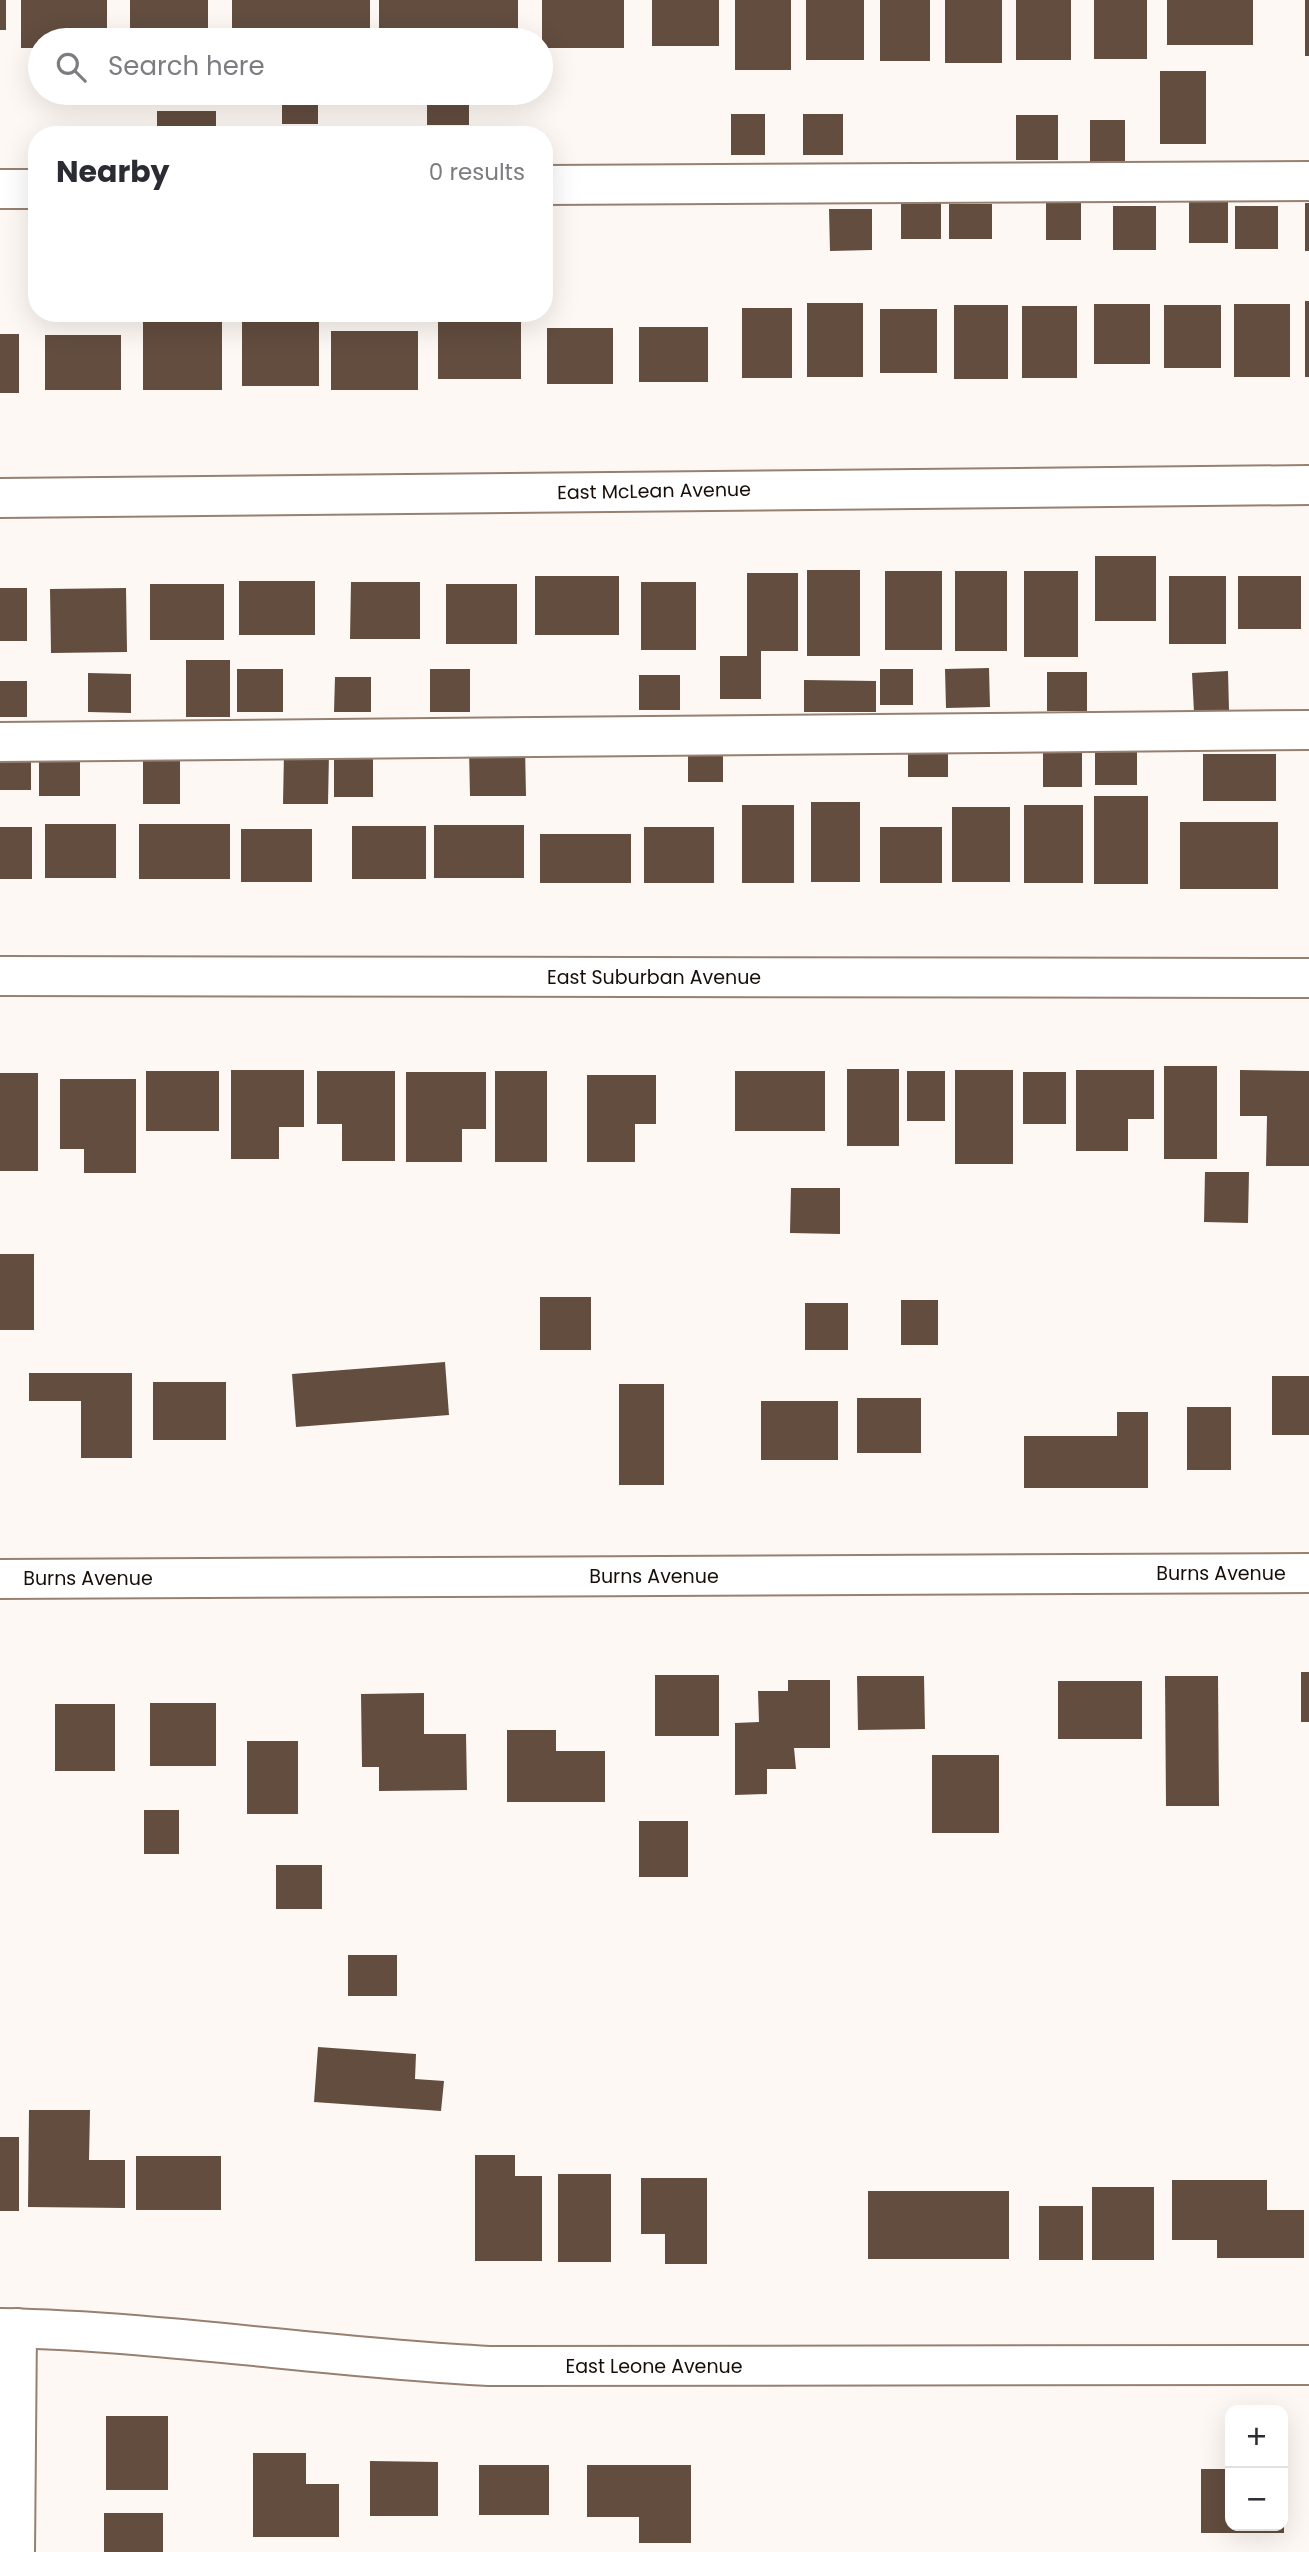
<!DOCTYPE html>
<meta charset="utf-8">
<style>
:root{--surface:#fff;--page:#f7f7f7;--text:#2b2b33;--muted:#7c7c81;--line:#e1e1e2}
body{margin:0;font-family:Poppins,sans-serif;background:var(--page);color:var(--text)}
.controls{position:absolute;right:21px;bottom:21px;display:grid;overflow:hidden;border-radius:14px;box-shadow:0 7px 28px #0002}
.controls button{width:63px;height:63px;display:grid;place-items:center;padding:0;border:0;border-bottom:2px solid var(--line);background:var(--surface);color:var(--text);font:35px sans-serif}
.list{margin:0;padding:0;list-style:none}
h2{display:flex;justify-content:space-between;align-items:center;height:91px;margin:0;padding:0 28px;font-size:30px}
h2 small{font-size:23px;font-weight:400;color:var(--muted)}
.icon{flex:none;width:38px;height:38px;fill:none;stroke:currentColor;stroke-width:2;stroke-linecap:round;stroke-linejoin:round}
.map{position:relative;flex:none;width:1309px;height:2552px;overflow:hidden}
.search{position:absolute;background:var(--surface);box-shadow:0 7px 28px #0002;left:28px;top:28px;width:525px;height:77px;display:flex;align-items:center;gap:18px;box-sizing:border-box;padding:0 24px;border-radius:38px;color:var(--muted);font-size:26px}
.panel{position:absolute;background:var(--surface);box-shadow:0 7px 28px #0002;left:28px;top:126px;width:525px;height:196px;border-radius:28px}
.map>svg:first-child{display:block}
</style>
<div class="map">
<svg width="1309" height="2552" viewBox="0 0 1309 2552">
<rect width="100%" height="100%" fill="#fef8f5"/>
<g fill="#624d3f">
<rect x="0" y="0" width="6" height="30"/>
<path d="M21,0H107V40H40V48H21Z"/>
<rect x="130" y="0" width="78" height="40"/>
<rect x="232" y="0" width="138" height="40"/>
<rect x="379" y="0" width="139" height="40"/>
<rect x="542" y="0" width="82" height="48"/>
<rect x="652" y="0" width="67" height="46"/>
<rect x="735" y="0" width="56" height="70"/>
<rect x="806" y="0" width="58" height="60"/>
<rect x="880" y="0" width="50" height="61"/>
<rect x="945" y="0" width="57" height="63"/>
<rect x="1016" y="0" width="55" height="60"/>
<rect x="1094" y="0" width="53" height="59"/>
<rect x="1167" y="0" width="86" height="45"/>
<rect x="1305" y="0" width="4" height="56"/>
<rect x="1160" y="71" width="46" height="73"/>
<rect x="282" y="93" width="36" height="31"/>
<rect x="427" y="93" width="42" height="32"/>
<rect x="157" y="111" width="59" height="24"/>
<rect x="731" y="114" width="34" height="41"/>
<rect x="803" y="114" width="40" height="41"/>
<rect x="1016" y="115" width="42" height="45"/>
<rect x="1090" y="120" width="35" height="42"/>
<path d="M68,128H112L111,135H68Z"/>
<rect x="901" y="202" width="40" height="37"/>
<rect x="1189" y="202" width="39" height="41"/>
<rect x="1046" y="203" width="35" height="37"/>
<rect x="1305" y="203" width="4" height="48"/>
<rect x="949" y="204" width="43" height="35"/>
<rect x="1113" y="206" width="43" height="44"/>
<rect x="1235" y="206" width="43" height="43"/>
<path d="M829,209H872V250L830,251Z"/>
<rect x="1305" y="301" width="4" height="76"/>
<rect x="807" y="303" width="56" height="74"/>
<rect x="1094" y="304" width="56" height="60"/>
<rect x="1234" y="304" width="56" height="73"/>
<rect x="954" y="305" width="54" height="74"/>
<rect x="1164" y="305" width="57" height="63"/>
<rect x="1022" y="306" width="55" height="72"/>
<rect x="742" y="308" width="50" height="70"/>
<rect x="880" y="309" width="57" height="64"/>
<rect x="438" y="314" width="83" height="65"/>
<rect x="143" y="320" width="79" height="70"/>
<rect x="242" y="320" width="77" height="66"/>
<rect x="639" y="327" width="69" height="55"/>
<rect x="547" y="328" width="66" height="56"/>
<rect x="331" y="331" width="87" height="59"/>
<rect x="0" y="334" width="19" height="59"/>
<rect x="45" y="335" width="76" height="55"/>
<rect x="1095" y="556" width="61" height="65"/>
<rect x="807" y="570" width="53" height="86"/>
<rect x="885" y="571" width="57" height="79"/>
<rect x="955" y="571" width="52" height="80"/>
<rect x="1024" y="571" width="54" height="86"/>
<path d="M747,573H798V651H761V699H720V656H747Z"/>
<rect x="535" y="576" width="84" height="59"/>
<rect x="1169" y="576" width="57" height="68"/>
<rect x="1238" y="576" width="63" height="53"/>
<rect x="239" y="581" width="76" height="54"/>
<path d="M351,582H420V639H350Z"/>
<rect x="641" y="582" width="55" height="68"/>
<rect x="150" y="584" width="74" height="56"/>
<rect x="446" y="584" width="71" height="60"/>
<rect x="0" y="588" width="27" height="53"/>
<path d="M126,588L127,652L51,653L50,589Z"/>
<rect x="186" y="660" width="44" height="57"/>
<path d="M989,668L990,707L946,708L945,669Z"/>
<rect x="237" y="669" width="46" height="43"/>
<rect x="430" y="669" width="40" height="43"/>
<rect x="880" y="669" width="33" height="36"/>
<path d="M1228,671L1229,710L1194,712L1192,673Z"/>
<rect x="1047" y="672" width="40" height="39"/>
<path d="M88,673L131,674V713L88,712Z"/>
<rect x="639" y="675" width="41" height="35"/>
<path d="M335,677H371V712H334Z"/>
<path d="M804,680L876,681V712H804Z"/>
<rect x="0" y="681" width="27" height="36"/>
<rect x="908" y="743" width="40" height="34"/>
<rect x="688" y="745" width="35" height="37"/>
<rect x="1095" y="745" width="42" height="40"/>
<path d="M525,747L526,796H470L469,748Z"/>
<rect x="1043" y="750" width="39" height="37"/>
<rect x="0" y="753" width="31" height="37"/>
<path d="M284,753H329L328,804H283Z"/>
<rect x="334" y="754" width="39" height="43"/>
<rect x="1203" y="754" width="73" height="47"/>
<rect x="39" y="760" width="41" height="36"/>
<rect x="143" y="760" width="37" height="44"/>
<rect x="1094" y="796" width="54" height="88"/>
<rect x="811" y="802" width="49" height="80"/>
<rect x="742" y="805" width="52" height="78"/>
<rect x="1024" y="805" width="59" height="78"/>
<rect x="952" y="807" width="58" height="75"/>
<rect x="1180" y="822" width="98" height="67"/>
<rect x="45" y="824" width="71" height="54"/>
<rect x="139" y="824" width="91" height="55"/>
<rect x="434" y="825" width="90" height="53"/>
<rect x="352" y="826" width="74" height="53"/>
<rect x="0" y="827" width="32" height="52"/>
<rect x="644" y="827" width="70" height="56"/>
<rect x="880" y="827" width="62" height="56"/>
<rect x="241" y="829" width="71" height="53"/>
<rect x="540" y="834" width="91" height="49"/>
<rect x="1164" y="1066" width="53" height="93"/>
<rect x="847" y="1069" width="52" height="77"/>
<path d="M231,1070H304V1127H279V1159H231Z"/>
<rect x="955" y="1070" width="58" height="94"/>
<path d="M1076,1070H1154V1119H1128V1151H1076Z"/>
<path d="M1240,1070L1309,1071V1166H1266L1267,1116H1240Z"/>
<rect x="146" y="1071" width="73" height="60"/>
<path d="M317,1071H395V1161H342V1124H317Z"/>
<rect x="495" y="1071" width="52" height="91"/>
<rect x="735" y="1071" width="90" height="60"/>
<rect x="907" y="1071" width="38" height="50"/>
<path d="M406,1072H486V1129H462V1162H406Z"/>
<rect x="1023" y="1072" width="43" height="52"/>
<rect x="0" y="1073" width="38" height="98"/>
<path d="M587,1075H656V1124H635V1162H587Z"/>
<path d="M60,1079H136V1173H84V1149H60Z"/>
<path d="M1205,1172H1249L1248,1223L1204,1222Z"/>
<path d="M791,1188H840V1234L790,1233Z"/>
<rect x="0" y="1254" width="34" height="76"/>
<rect x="540" y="1297" width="51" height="53"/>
<rect x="901" y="1300" width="37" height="45"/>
<rect x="805" y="1303" width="43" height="47"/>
<path d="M445,1362L449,1415L296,1427L292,1374Z"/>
<path d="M29,1373H132V1458H81V1401H29Z"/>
<rect x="1272" y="1376" width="37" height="59"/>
<rect x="153" y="1382" width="73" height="58"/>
<rect x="619" y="1384" width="45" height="101"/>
<rect x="857" y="1398" width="64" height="55"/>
<rect x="761" y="1401" width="77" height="59"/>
<rect x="1187" y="1407" width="44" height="63"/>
<path d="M1117,1412H1148V1488H1024V1436H1117Z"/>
<rect x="1301" y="1672" width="8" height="50"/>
<rect x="655" y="1675" width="64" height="61"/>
<path d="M857,1676H924L925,1729L858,1730Z"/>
<path d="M1165,1676H1218L1219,1806H1166Z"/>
<path d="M788,1680H830V1748H794L796,1769H767V1794L735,1795V1723L759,1722L758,1691H788Z"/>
<rect x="1058" y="1681" width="84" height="58"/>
<path d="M424,1693V1734H466L467,1790L379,1791V1767H362L361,1694Z"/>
<rect x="150" y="1703" width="66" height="63"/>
<rect x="55" y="1704" width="60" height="67"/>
<path d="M507,1730H556V1751H605V1802H507Z"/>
<rect x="247" y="1741" width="51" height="73"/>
<rect x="932" y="1755" width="67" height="78"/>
<rect x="144" y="1810" width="35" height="44"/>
<rect x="639" y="1821" width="49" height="56"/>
<rect x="276" y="1865" width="46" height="44"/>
<rect x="348" y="1955" width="49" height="41"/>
<path d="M318,2047L416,2054L415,2079L444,2081L441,2111L314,2102Z"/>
<path d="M29,2110H90L89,2160H125V2208L28,2207Z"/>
<rect x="0" y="2137" width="19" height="74"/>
<path d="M475,2155H515V2176H542V2261H475Z"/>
<rect x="136" y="2156" width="85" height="54"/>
<rect x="558" y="2174" width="53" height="88"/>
<path d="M641,2178H707V2264H665V2234H641Z"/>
<path d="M1172,2180H1267V2210H1304V2258H1217V2240H1172Z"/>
<rect x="1092" y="2187" width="62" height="73"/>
<rect x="868" y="2191" width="141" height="68"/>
<rect x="1039" y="2206" width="44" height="54"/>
<rect x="106" y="2416" width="62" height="74"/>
<path d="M253,2453H306V2484H339V2537H253Z"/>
<path d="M370,2461L438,2462V2516H370Z"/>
<rect x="479" y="2465" width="70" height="50"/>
<path d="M587,2465H691V2543H639V2517H587Z"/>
<path d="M1201,2469H1230V2526H1284V2533H1201Z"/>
<rect x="104" y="2513" width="59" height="39"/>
</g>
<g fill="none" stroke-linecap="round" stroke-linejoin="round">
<defs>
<g id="minor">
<path d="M544,185L1309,181"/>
<path d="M0,189H37"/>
<path d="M0,498L1309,485"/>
<path d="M0,742L1309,730"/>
<path d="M0,976L1309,978"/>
<path d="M0,1579L1309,1573"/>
<path d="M0,2328C164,2331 326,2358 489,2366L1309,2365"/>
<path d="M15,2552L17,2328"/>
</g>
</defs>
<use href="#minor" stroke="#978072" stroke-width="42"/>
<use href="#minor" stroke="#fff" stroke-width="38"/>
</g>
<g text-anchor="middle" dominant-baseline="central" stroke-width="7" stroke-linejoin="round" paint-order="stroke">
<g font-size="19" fill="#170e09" stroke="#fff">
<text transform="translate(654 491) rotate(-1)">East McLean Avenue</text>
<text x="654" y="977">East Suburban Avenue</text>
<text x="1221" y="1573">Burns Avenue</text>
<text x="654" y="1576">Burns Avenue</text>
<text x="88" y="1578">Burns Avenue</text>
<text x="654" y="2366">East Leone Avenue</text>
</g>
</g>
</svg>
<div class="controls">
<button>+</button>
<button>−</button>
</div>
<div class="search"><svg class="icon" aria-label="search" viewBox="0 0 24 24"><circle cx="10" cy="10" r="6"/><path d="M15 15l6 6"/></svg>Search here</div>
<section class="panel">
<h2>Nearby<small>0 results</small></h2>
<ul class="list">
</ul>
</section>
</div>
